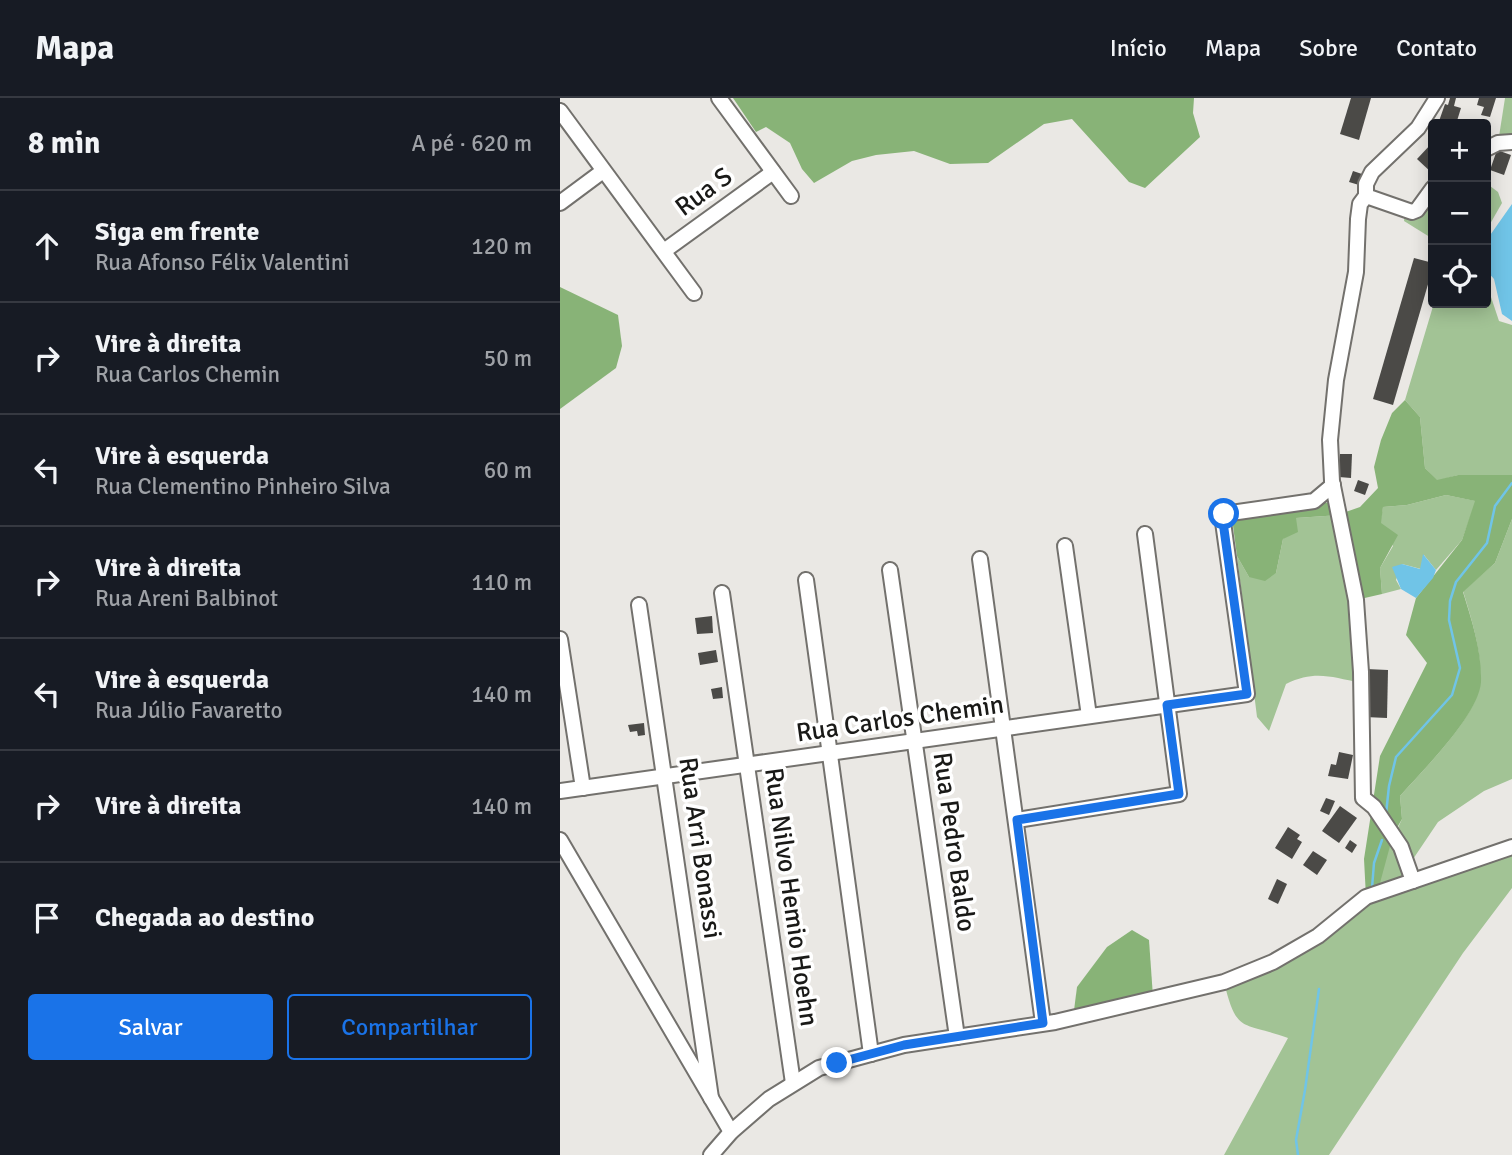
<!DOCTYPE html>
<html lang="pt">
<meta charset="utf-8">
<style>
:root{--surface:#171b24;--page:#20242c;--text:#f1f3f6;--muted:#9ea1a6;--line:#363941;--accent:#1a73e8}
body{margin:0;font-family:Signika,sans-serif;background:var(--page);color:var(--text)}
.controls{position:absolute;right:21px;top:21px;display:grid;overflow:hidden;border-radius:7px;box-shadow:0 4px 18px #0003}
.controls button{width:63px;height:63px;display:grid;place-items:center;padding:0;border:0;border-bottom:2px solid var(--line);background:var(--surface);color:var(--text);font:35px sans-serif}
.stop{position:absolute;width:21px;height:21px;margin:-16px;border:5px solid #1a73e8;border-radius:50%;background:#fff}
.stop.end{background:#1a73e8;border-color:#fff;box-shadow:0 2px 7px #0008}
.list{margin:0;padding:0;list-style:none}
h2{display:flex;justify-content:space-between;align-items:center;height:91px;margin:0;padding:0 28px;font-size:30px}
h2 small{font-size:23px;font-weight:400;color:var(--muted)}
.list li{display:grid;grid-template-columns:46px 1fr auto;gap:21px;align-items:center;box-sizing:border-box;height:112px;padding:0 28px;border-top:2px solid var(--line)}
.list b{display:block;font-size:26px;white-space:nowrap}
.list p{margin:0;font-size:23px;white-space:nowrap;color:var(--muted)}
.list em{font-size:23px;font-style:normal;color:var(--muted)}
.actions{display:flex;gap:14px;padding:21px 28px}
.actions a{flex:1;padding:16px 0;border:2px solid var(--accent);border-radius:7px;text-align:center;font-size:24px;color:var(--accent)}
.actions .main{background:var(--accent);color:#fff}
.icon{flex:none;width:38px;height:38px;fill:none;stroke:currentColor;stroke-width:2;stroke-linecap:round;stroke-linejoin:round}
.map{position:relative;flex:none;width:952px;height:1057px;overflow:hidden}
header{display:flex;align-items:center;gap:42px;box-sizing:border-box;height:98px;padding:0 35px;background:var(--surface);border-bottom:2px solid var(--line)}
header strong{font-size:33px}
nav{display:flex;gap:38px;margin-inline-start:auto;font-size:24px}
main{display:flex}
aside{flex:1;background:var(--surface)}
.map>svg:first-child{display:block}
</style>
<header>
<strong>Mapa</strong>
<nav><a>Início</a><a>Mapa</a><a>Sobre</a><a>Contato</a></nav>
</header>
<main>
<aside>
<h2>8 min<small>A pé · 620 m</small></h2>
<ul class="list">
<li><svg class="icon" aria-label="ahead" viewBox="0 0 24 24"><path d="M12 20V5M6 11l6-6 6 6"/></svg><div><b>Siga em frente</b><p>Rua Afonso Félix Valentini</p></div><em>120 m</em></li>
<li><svg class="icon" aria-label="right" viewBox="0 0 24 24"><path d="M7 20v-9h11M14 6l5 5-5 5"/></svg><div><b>Vire à direita</b><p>Rua Carlos Chemin</p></div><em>50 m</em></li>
<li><svg class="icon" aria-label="left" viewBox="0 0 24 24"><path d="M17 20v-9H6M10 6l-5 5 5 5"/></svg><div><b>Vire à esquerda</b><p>Rua Clementino Pinheiro Silva</p></div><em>60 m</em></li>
<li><svg class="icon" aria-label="right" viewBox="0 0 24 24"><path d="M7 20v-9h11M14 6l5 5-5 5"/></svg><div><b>Vire à direita</b><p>Rua Areni Balbinot</p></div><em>110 m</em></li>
<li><svg class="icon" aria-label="left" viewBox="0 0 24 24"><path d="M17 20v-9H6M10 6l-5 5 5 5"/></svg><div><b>Vire à esquerda</b><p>Rua Júlio Favaretto</p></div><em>140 m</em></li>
<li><svg class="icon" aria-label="right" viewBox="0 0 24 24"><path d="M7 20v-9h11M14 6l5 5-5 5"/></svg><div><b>Vire à direita</b></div><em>140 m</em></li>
<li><svg class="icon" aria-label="arrive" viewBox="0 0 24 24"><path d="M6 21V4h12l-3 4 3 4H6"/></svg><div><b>Chegada ao destino</b></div></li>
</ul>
<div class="actions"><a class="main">Salvar</a><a>Compartilhar</a></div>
</aside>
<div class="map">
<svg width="952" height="1057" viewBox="0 0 952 1057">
<rect width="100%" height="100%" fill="#eae8e4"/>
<g fill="#a2c395">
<path d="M945,0H952V44L938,45Z"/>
<path d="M926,85L938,94L942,105L926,133Z"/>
<path d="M873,90V141L844,123L845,113Z"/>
<path d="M926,184L939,223L952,227V377H898L877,383L865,370L860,319L845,302L874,205H926Z"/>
<path d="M886,397L916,403L902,442L876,472L864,457L861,471L842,466L836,482L841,491L822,496L820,470L833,448L820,425L823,409L847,407Z"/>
<path d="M780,417L801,585C771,579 755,572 726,586L709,633L697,619L677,458L689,479L716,475L723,441L736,420Z"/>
<path d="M952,421V681L924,693L878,724L847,770L852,783L952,749V790L903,855L769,1057H664L728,940C682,923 677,937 664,884L713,864L806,799L842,721L840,698C862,673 919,617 920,584C922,553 912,523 903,493L935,465Z"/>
</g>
<g fill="#88b377">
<path d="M173,0H634L633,15L640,39L585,90L569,84L512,21L484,26L428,65L390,66L354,53L316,57L292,63L254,85L242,71L230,45L206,29L196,34Z"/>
<path d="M0,189L58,217L62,248L56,270L0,311Z"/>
<path d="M845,302L860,319L865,370L877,382L898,377H952V421L935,465L903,494C912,523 922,553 921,584C919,617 862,673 840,698L842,721L833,737L817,796L806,799L804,761L820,658L867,565L846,537L856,500L902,442L915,403L886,397L847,407L823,409L821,425L838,437L820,470L822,496L796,502L780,417L736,420L738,434L723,441L716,475L705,483L689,479L677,458L672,420L777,403L780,416L800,409L818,390L814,369L821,342L832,315Z"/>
<path d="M572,832L589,842L593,899L513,920L517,889L547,849Z"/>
</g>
<g fill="#70c4e7">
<path d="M952,106V223L942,216L934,181L926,172V143Z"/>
<path d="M863,456L876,472L873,480L856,500L841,491L832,469L842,466L860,471Z"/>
</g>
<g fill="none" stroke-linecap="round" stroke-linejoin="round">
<g stroke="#70c4e7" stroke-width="2.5">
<path d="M826,716L829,688L836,659L892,597L900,570L889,522L890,503L896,484L927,445L935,408L952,385"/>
<path d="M812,790L814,765L822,742"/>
<path d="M738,1057L736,1042L745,992L759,891"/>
</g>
</g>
<g fill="#4b4a47">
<path d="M791,0H811L799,42L780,36Z"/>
<path d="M890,0H896L894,8L901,10L896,26H878L885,6L888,7Z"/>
<path d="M919,0H936L930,19L921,17L924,9L917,7Z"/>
<path d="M872,45L873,46V76L857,61Z"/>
<path d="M937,52L951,57L944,77L930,72Z"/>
<path d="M793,73L802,76L799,87L789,84Z"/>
<path d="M854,160L873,165V169L833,307L813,301Z"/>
<path d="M780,356H792L791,380L779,379Z"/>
<path d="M798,382L809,386L805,397L794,393Z"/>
<path d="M152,518L153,535L137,536L135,520Z"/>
<path d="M156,552L158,564L140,567L138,555Z"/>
<path d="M806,571L828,572L827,620L805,619Z"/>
<path d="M162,589L163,600L153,601L151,591Z"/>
<path d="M84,625L85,637L78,638L77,633L70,634L68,627Z"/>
<path d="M779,654L793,657L788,681L768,678L771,666L776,667Z"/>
<path d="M766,700L775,703L769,717L760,713Z"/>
<path d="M780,708L797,720L779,745L762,733Z"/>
<path d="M728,729L740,737L737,741L742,744L732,761L715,750Z"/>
<path d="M790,742L797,747L792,755L785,750Z"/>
<path d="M753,753L767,762L757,777L743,767Z"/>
<path d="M717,781L727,786L718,806L708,801Z"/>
</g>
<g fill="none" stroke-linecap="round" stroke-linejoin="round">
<defs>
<g id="minor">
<path d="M159,0L231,98"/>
<path d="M0,13L134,195"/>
<path d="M926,51L938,45L952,44"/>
<path d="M806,98L852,114L857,112L873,90"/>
<path d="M0,105L43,73"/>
<path d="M104,153L213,74"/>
<path d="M505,448L529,618"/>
<path d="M420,461L483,925"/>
<path d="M330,472L397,939"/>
<path d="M246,482L311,956"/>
<path d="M162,495L233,985"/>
<path d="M79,507L151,1000"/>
<path d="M0,541L23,690"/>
<path d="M0,693L687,596L663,424L664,416L754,403L773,387"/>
<path d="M457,722L619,696L585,436"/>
<path d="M0,742L171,1034"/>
<path d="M853,783L841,749L814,709L803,700L801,574L796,502L772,383L770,342L776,282L796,174L798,121L800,106L806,98V86L812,74L858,30L877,0"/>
<path d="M151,1057L171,1034L209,1001L259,970L344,947L495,924L664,884L713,864L758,838L806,799L952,749"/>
</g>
</defs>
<use href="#minor" stroke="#73716d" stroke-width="18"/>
<use href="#minor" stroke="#fff" stroke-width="14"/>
</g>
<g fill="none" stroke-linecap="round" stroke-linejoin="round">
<path stroke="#1a73e8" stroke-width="9" d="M277,965L344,947L483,925L457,722L619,696L607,607L687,596L663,424L664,416"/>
</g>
<g text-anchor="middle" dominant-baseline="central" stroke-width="7" stroke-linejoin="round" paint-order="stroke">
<g font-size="26" fill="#191917" stroke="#fff">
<text transform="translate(144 94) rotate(-36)">Rua S</text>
<text transform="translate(340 621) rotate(-8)">Rua Carlos Chemin</text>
<text transform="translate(394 744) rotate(82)">Rua Pedro Baldo</text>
<text transform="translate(140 750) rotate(82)">Rua Arri Bonassi</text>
<text transform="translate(231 799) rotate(82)">Rua Nilvo Hemio Hoehn</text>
</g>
</g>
</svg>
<div class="controls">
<button>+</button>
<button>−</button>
<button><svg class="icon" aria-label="locate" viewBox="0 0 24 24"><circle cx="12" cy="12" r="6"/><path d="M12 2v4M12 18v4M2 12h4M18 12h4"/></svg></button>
</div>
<div class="stop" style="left:664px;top:416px"></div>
<div class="stop end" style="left:277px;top:965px"></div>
</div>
</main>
